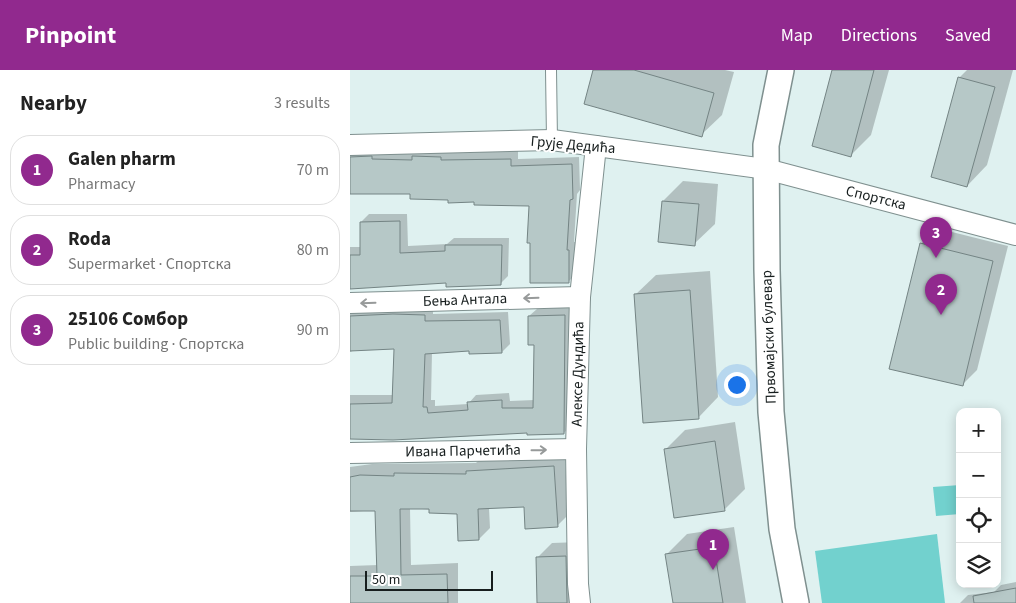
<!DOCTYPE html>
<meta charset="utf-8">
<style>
:root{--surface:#fff;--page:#f2f2f2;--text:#222;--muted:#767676;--line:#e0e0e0;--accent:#91298e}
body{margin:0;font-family:"Source Sans 3",sans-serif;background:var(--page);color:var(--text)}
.controls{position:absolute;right:15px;bottom:15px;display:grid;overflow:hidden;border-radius:10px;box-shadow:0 2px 12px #0003}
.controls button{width:45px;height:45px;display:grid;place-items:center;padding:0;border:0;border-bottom:1px solid var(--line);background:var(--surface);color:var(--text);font:25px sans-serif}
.scale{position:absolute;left:15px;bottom:12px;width:128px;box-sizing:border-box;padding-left:5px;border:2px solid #171e1e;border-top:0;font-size:14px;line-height:18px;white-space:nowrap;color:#171e1e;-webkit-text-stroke:4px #fff;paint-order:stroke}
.you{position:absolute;left:386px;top:314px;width:18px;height:18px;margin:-12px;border:4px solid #fff;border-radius:50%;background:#1a73e8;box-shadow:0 0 0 8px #1a73e833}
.badge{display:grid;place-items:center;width:32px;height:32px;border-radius:50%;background:var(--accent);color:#fff;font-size:16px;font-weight:700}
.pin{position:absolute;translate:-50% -41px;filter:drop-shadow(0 1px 2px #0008)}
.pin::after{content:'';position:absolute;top:26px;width:18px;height:15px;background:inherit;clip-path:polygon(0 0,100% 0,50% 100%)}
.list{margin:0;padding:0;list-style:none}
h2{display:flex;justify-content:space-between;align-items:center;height:65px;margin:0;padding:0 20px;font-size:21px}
h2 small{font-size:16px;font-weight:400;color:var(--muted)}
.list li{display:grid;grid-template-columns:32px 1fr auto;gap:15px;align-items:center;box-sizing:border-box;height:70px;margin:0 10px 10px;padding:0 10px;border:1px solid var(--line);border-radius:20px}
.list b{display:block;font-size:19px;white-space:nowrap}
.list p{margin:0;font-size:16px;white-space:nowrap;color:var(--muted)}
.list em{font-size:16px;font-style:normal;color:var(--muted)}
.icon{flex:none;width:28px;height:28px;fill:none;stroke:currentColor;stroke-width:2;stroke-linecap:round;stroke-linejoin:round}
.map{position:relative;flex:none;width:666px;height:533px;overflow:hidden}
header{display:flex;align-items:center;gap:30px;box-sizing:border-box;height:70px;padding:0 25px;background:var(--accent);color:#fff}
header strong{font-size:24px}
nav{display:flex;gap:28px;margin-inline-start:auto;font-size:18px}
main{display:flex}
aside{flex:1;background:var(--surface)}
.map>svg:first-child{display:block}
</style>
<header>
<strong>Pinpoint</strong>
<nav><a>Map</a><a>Directions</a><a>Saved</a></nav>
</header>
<main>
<aside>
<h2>Nearby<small>3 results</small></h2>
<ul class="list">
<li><span class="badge">1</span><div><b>Galen pharm</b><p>Pharmacy</p></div><em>70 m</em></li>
<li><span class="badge">2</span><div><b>Roda</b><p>Supermarket · Спортска</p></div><em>80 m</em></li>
<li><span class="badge">3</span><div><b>25106 Сомбор</b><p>Public building · Спортска</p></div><em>90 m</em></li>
</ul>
</aside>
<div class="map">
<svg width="666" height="533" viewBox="0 0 666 533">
<rect width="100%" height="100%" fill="#dff1f0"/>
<g fill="#72d1ce">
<path d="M610,415V444L586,446L583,417Z"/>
<path d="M587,464L595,533H472L465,481Z"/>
</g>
<g fill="#0003">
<path d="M244,0H375L384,2L372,45L351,65Z"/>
<path d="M484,0H539L521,65L501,85Z"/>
<path d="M617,0H663L637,95L617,116L609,8Z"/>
<path d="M98,80V83L168,81V89L229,87L230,120L227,124L224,172H226V204L218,212L180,135L99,129L62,123H0V81Z"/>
<path d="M333,111L368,114L365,154L344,174L313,131Z"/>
<path d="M19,144H57L58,176L97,174L104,168H159L158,206L150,214L97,212L0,217V177H11V152Z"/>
<path d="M586,158L658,176L627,300L612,315L571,174Z"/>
<path d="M360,201L368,327L348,348L285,225L306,205Z"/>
<path d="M223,237L221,355L214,363L178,362L0,368V325H44L45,278L5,280L0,282V238H83V244L158,242L160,274L152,282L120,280L82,282L81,330H85V336L118,334L126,325L159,323L160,331L184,330L186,274L179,246L187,239Z"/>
<path d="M385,352L395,419L375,439L315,380L335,360Z"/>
<path d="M215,386L218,445L207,456L175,436L139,438L140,458L129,469L108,442L60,438L61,495L108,493V533H0V496L28,495L27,440L0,442V397L22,394L126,393L128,391Z"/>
<path d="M384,457L396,533H324L317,484L337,464Z"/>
<path d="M230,472V533H188V487L202,473Z"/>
<path d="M666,512V533H610L618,525L644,522L651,515Z"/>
</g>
<g fill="#b6c8c7" stroke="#748484">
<path d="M243,0H284L364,23L352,67L234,34Z"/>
<path d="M482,0H524L501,87L462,76Z"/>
<path d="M608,7L645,17L617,117L581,107Z"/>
<path d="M22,86V89L62,90V86L91,87V90L161,89V96L222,94L223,129L220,130L217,180H219V213H180V173H177L179,136L124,135V132L98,133V130L60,129V124H0V87Z"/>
<path d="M312,131L349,134L345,176L308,172Z"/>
<path d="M50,151V183L95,181V175H152L151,215L96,217V213L0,219V185H10V152Z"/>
<path d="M570,173L643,191L613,316L539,299Z"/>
<path d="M340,220L349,349L293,353L284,224Z"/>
<path d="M43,244L75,245V251L150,250L152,283L119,284V281L75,284L73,337H77L78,343L118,340L117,332L152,330V338H183L184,275H178V246L215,245L214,364L177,365V363L43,370L0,369V334L42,333L44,279L0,281V246Z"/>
<path d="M365,371L375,441L324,448L314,379Z"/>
<path d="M204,396L208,457L175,459L174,437L128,439L129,470L108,471L107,444L79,443V439H50L51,505L97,504L98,533H0V506H27L25,441H0V407L10,405L44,406V403L116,404V401Z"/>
<path d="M364,477L373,533H323L315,484Z"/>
<path d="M216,486L217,533H187L186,487Z"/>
<path d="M666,518V533H624L623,526Z"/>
</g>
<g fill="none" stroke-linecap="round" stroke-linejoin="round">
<defs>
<path id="service" d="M201,0L202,70"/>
<g id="minor">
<path d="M0,75L202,70L416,99L666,165"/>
<path d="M0,233L230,227"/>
<path d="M0,383L226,379"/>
<path d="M230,533L228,514L226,379L230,227L246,76"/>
</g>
<path id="tertiary" d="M431,0L416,75L417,200L421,342L432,459L446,533"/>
</defs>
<use href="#service" stroke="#7f908f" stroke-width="12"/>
<use href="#minor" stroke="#7f908f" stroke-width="22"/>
<use href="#tertiary" stroke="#7f908f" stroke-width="28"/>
<use href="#service" stroke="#fff" stroke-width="10"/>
<use href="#minor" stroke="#fff" stroke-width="20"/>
<use href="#tertiary" stroke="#fff" stroke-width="25"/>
</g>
<defs><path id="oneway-shaft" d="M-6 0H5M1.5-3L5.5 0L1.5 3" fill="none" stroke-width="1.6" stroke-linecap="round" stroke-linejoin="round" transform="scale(1.25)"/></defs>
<g stroke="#979a9a">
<use href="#oneway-shaft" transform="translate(181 228) rotate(178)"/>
<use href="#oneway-shaft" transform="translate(18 233) rotate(178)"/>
<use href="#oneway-shaft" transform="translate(189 380) rotate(-1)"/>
</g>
<g text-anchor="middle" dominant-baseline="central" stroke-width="4" stroke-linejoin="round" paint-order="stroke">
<g font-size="15" fill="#171e1e" stroke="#fff">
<text transform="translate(223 75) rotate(5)">Грује Дедића</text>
<text transform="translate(526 128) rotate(14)">Спортска</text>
<text transform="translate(115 230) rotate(-2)">Бења Антала</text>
<text transform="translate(419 267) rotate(-92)">Првомајски булевар</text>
<text transform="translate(228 304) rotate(-89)">Алексе Дундића</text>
<text transform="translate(113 381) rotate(-1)">Ивана Парчетића</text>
</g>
</g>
</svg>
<div class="controls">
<button>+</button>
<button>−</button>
<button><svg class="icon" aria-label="locate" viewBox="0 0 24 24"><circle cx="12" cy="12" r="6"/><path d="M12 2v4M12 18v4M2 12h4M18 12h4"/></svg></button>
<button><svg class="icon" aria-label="layers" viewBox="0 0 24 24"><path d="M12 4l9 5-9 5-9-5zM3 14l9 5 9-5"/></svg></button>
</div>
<div class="scale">50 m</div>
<div class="you"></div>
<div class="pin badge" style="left:363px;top:500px">1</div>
<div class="pin badge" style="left:591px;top:245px">2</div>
<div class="pin badge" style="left:586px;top:188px">3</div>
</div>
</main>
